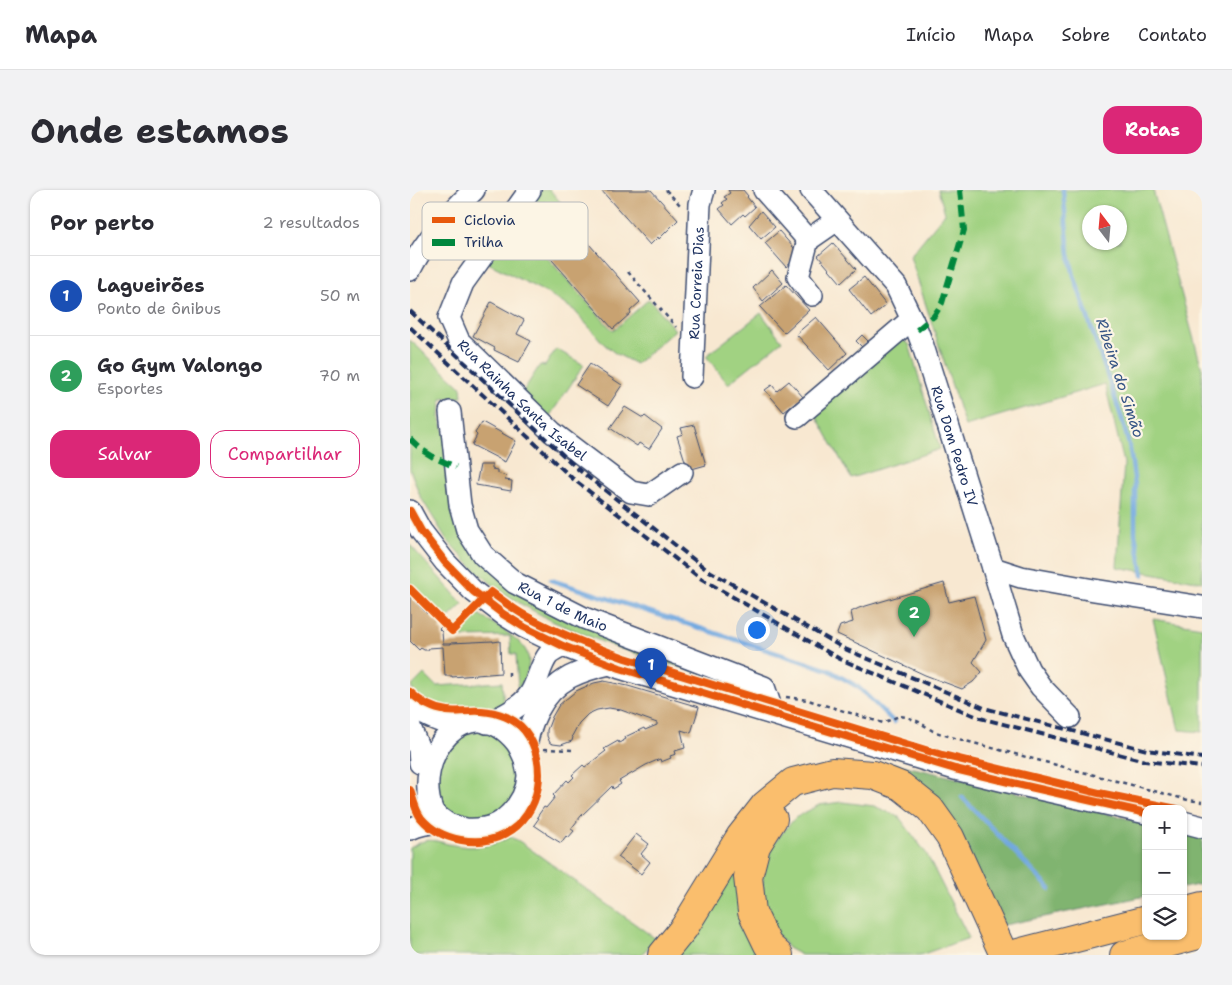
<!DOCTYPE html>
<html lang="pt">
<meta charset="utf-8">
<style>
:root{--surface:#fff;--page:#f2f2f3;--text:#2b2b33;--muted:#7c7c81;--line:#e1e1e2;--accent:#db2777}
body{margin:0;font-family:"Shantell Sans",sans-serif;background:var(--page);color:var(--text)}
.controls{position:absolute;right:15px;bottom:15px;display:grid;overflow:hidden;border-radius:10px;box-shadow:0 1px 4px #0004}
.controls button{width:45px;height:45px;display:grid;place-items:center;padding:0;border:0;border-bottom:1px solid var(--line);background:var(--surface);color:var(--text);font:25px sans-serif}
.compass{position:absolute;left:672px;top:15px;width:45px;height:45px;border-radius:50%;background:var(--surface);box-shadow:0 1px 4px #0004;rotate:344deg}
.you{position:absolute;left:346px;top:439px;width:18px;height:18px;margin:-12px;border:4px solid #fff;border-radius:50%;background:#1a73e8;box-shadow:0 0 0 8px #1a73e833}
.badge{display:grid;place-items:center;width:32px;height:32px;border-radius:50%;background:var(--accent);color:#fff;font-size:16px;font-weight:700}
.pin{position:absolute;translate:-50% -41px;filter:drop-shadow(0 1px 2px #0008)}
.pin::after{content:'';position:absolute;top:26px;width:18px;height:15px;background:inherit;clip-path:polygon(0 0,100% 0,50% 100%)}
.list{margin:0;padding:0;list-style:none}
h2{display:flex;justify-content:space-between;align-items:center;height:65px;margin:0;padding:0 20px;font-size:21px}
h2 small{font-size:16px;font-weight:400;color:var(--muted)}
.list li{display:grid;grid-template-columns:32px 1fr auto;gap:15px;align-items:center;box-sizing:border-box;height:80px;padding:0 20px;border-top:1px solid var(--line)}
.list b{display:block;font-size:19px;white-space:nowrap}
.list p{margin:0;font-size:16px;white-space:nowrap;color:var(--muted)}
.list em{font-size:16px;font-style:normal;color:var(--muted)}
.actions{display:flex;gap:10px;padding:15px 20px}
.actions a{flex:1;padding:11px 0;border:1px solid var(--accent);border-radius:15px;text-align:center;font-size:18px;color:var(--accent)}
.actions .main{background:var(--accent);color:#fff}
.icon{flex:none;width:28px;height:28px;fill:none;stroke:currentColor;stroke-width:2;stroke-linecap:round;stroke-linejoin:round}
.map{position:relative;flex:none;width:792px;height:765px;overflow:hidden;border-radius:15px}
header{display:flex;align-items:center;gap:30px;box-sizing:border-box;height:70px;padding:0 25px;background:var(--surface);border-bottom:1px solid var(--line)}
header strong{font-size:24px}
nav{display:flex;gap:28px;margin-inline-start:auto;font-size:18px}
.intro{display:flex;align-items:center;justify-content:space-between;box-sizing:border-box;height:120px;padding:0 30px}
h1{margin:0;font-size:35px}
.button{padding:12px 22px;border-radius:15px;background:var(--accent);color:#fff;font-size:18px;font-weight:700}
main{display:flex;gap:30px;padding:0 30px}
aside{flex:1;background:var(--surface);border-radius:15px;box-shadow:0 1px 4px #0004}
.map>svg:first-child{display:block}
</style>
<header>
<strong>Mapa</strong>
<nav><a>Início</a><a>Mapa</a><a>Sobre</a><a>Contato</a></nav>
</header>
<div class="intro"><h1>Onde estamos</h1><a class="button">Rotas</a></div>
<main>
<aside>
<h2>Por perto<small>2 resultados</small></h2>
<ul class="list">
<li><span class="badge" style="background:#1a4fb4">1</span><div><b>Lagueirões</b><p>Ponto de ônibus</p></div><em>50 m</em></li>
<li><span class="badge" style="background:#2e9e5b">2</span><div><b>Go Gym Valongo</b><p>Esportes</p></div><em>70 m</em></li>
</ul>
<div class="actions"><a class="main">Salvar</a><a>Compartilhar</a></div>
</aside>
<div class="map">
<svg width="792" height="765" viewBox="0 0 792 765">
<rect width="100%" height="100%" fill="#fcf5e5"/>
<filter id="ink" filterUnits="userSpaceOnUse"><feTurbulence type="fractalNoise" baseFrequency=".02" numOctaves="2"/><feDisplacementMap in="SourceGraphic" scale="10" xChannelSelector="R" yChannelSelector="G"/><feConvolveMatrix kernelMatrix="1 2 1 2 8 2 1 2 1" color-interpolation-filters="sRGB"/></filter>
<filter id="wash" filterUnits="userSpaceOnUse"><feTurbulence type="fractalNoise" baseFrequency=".0096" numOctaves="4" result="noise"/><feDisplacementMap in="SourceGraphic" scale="20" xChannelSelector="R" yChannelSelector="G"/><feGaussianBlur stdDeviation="1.12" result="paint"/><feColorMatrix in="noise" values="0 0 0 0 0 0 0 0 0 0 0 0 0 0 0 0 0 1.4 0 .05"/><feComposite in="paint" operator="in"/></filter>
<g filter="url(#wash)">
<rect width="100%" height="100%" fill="#f8e8d1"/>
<g fill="#a1d282" stroke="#5e8070" fill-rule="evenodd">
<path d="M131,0H140L152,14L117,45L203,141L239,109L265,140L226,174L205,163L194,154L164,120L135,102L78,73Z"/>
<path d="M528,0H743L792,179V392L707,377L714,273L695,194L555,236L500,66L535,23ZM680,22H710V52H680Z"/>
<path d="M351,123L372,151L318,194L296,166Z"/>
<path d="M490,148L499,154L530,259L441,288L404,222Z"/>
<path d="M0,150L51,197L52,207L31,209L30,228L77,373L351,502L205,457L144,432L113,415L88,399L61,376L37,350L10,306L0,279Z"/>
<path d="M146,159L174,175L139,227L112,203L130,175L135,176Z"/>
<path d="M0,355L53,414L36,430L0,394Z"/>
<path d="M65,422C75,428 85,435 95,441C123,460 125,472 108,500L106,464H101L100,446L52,447L46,441Z"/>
<path d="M743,429L792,437V542L769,540Z"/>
<path d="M14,484L26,496L92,492L94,516L76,520L61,518L45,520L29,518L11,509L1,497Z"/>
<path d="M70,541L84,545L97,554L109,581L103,610L80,629L50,631L26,613L21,569L41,546Z"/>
<path d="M432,612L464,616L489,627L516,663L559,748L510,765H391L378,758L361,736L353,713V684L363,654L385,628L409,615Z"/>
<path d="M342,641L359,765H258Z"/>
<path d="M100,647L109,651L246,749L231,765H0V658C4,656 10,652 14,651C21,649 31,652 38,654C61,659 79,658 100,647Z"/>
</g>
<g fill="#80b470" stroke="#4e7267">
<path d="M483,573L736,633V706L594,735L522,604L503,587L482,577Z"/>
<path d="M773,642L792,647V694L773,698Z"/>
</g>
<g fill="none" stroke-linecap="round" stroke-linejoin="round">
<g stroke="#72a9e0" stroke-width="4.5">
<path d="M653,0L659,64L664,86L712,229L720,259L725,295V344L733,385"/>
<path d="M141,390L419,480L448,497L484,532"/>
<path d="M552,607L640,699"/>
</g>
</g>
<g id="blocks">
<g fill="#c8a271">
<path d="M191,0H241L268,30L249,49L248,47L240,55Z"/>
<path d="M318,0H333L338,6L337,7L345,17L335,26L333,24L322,34L309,19L314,15L312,13L317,9L314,7L320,3Z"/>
<path d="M150,21L230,112L220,121L221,123L203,139L120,45L138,29L139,30Z"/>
<path d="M351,21L365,37L351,49L339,35Z"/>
<path d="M369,41L390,65L376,77L355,53Z"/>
<path d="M423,53L446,79L431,93L408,66Z"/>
<path d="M362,80L373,93L353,111L343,98Z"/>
<path d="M454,87L476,115L461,127L439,99Z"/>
<path d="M376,95L399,120L374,143L350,117Z"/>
<path d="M81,112L114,130L107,144L121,151L109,172L84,160L85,158L63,146Z"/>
<path d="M406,127L437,163L419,180L386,144Z"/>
<path d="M452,145L458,151L452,157L446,151Z"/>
<path d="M180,174L212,195L198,216L166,195Z"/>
<path d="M379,191L393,207L374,222L355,200L362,195L367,201Z"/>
<path d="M215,217L233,228L235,226L252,239L239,259L229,253L227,256L200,238Z"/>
<path d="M72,232L106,251L95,272L62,255L67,245L65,243Z"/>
<path d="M284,235L296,275L278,280L267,246L273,244L271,238Z"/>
<path d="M70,275H82V279L87,280V283L96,286L95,290L102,291L101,301L66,295Z"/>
<path d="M534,393L539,412L564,406L576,450L563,472L572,482L563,492L552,499L515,485L427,444L430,436L443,432L441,422L449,418Z"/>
<path d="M0,405L3,408V409L17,424L18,423L23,427L22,428L31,437L29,439L32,442L33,454H41V453L83,451V452L90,451L91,483L42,487V486H35L33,457L19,458L18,460H14L11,458L9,460L0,451Z"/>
<path d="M194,491L218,496L289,517L281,543L271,540L275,558L265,561L266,564L260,566L261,568L251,572L250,569L236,575L209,591L211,594L203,599L202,596L200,598L171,626L161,639L164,641L158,648L156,646L151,653L136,644V643L124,635L129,628L127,627L134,617L136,618L145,607L143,605L157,590L159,592L164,587L162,585L173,575L175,577L196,561L194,559L208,551L209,553L216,549L215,547L234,538L235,540L247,535V533L211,520L199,518L187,520L178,524L169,533L162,546L163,547L162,551L151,555L143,554L140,553L137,546V540L142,527L149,515L166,501L184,493Z"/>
<path d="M226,644L239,654L231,664L240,672L231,684L208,667Z"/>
</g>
</g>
</g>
<g filter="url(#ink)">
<use href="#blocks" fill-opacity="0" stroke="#3c4b6f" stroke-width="1"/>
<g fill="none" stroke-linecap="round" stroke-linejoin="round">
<defs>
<g id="minor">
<path id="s1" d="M120,0L53,93L39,128L49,151L142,242L221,302L239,305L272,282"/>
<path d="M354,0L398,50L427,30"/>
<path id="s2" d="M401,0L486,96L507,140L513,156L583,378L603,445L619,480L631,497L660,527"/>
<path d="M398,50L388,87L402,105"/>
<path d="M0,80C15,50 40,23 64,0"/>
<path id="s3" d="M282,187L290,14L294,0"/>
<path id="s4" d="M40,222L50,315L57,340L73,365L105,393L174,428L354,497L363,523"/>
<path d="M387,227L502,129"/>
<path d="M0,321L11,341L35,372L63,401L93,424L114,437L153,456L210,478L545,579L607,594L736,623"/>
<path d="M583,378L611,387L684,400L792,417"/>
<path d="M0,514C12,525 27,531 43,535"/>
<path d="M77,533C93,526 110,518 120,504C128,492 130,474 139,464C143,461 149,458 153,456"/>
<path d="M0,537L9,559L10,573"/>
<path d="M773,632L792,637"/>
<path d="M38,634C33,630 26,626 23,622C0,566 59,495 106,552C110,557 112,563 115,569"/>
<path d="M0,639C11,634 25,632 37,634C43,635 49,638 56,639C67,640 82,638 92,631C106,620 117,605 118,586C118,580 115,574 115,567C117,536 131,503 160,487C172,481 186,477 199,474"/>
</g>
<g id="highway">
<path d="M363,629L346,656L338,687L342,722L358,755L369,765"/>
<path d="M773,721L792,716"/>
<path d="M252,765L274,738L330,647L355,615L383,592L422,582L463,585L491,596L520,619L540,647L594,765"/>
<path d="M600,765L736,730"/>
<path d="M714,765L792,744"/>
</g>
</defs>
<use href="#minor" stroke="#3c4b6f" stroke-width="24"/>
<use href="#highway" stroke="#3c4b6f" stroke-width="30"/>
<g stroke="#3c4b6f" stroke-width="2.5" stroke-dasharray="4 4" stroke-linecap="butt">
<path d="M256,0L272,17"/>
<path d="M218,82L266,137"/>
<path d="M99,482V487"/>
<path d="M376,507L398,510L473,533L489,526L497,527L509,532L523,541L541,547L778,610L792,612"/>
<path d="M134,559L162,560"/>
</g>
<use href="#minor" stroke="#fff" stroke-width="21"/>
<use href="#highway" stroke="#fabe6d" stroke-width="28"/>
<g stroke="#1b2f5e" stroke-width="4" stroke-dasharray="8 4" stroke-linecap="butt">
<path d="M0,121L169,280L296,379L435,459L574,518L737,560L792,568"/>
<path d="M0,137L162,288L290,388L430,469L570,528L735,571L792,577"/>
</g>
<g stroke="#00873e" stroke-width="6" stroke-dasharray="12 6" stroke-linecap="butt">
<path d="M507,140L524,126L532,113L554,40L550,0"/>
<path d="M0,249L12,260L25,268L46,277"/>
</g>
<defs>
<g id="cycleway">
<path d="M0,321L11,341L35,372L63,401L93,424L114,437L153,456L210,478L545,579L607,594L736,623"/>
<path d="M0,399L42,441L81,402C92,410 103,419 116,426C147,443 181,456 215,468L532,565L689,603L767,619"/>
<path d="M0,502C10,512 23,519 37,521C44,522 52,521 60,521C80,520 102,525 115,541C139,572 132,625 95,644C69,658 30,651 11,628C5,620 3,609 0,600"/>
</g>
</defs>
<use href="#cycleway" stroke="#fcf5e5" stroke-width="11"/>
<use href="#cycleway" stroke="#e8590c" stroke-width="8"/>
</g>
</g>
<g text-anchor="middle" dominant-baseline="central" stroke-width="4.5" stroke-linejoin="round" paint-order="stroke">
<g font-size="14" fill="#1b2f5e" stroke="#fcf5e5">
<text stroke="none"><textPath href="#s3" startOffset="94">Rua Correia Dias</textPath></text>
<text stroke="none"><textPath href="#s1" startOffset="264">Rua Rainha Santa Isabel</textPath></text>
<text stroke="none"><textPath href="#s2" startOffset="299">Rua Dom Pedro IV</textPath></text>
<text stroke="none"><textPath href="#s4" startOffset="245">Rua 1 de Maio</textPath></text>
</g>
<g font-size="15" font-style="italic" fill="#355485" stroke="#fcf5e5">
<text transform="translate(710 188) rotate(72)">Ribeira do Simão</text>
</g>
</g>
<rect x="12" y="12" width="166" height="58" rx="8" fill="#fcf5e5" stroke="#b8babc" stroke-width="1"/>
<rect x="22" y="27" width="23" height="6" fill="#e8590c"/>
<rect x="22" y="49" width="23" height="7" fill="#00873e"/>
<g font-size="14" fill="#1b2f5e">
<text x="54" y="35">Ciclovia</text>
<text x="54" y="57">Trilha</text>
</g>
</svg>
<div class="controls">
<button>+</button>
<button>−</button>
<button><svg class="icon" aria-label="layers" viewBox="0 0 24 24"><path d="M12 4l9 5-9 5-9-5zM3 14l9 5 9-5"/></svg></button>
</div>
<svg class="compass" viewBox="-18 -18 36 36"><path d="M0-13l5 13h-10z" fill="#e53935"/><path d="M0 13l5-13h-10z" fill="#7c7c81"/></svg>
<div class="you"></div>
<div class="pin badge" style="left:241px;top:499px;background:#1a4fb4">1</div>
<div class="pin badge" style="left:504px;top:447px;background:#2e9e5b">2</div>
</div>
</main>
